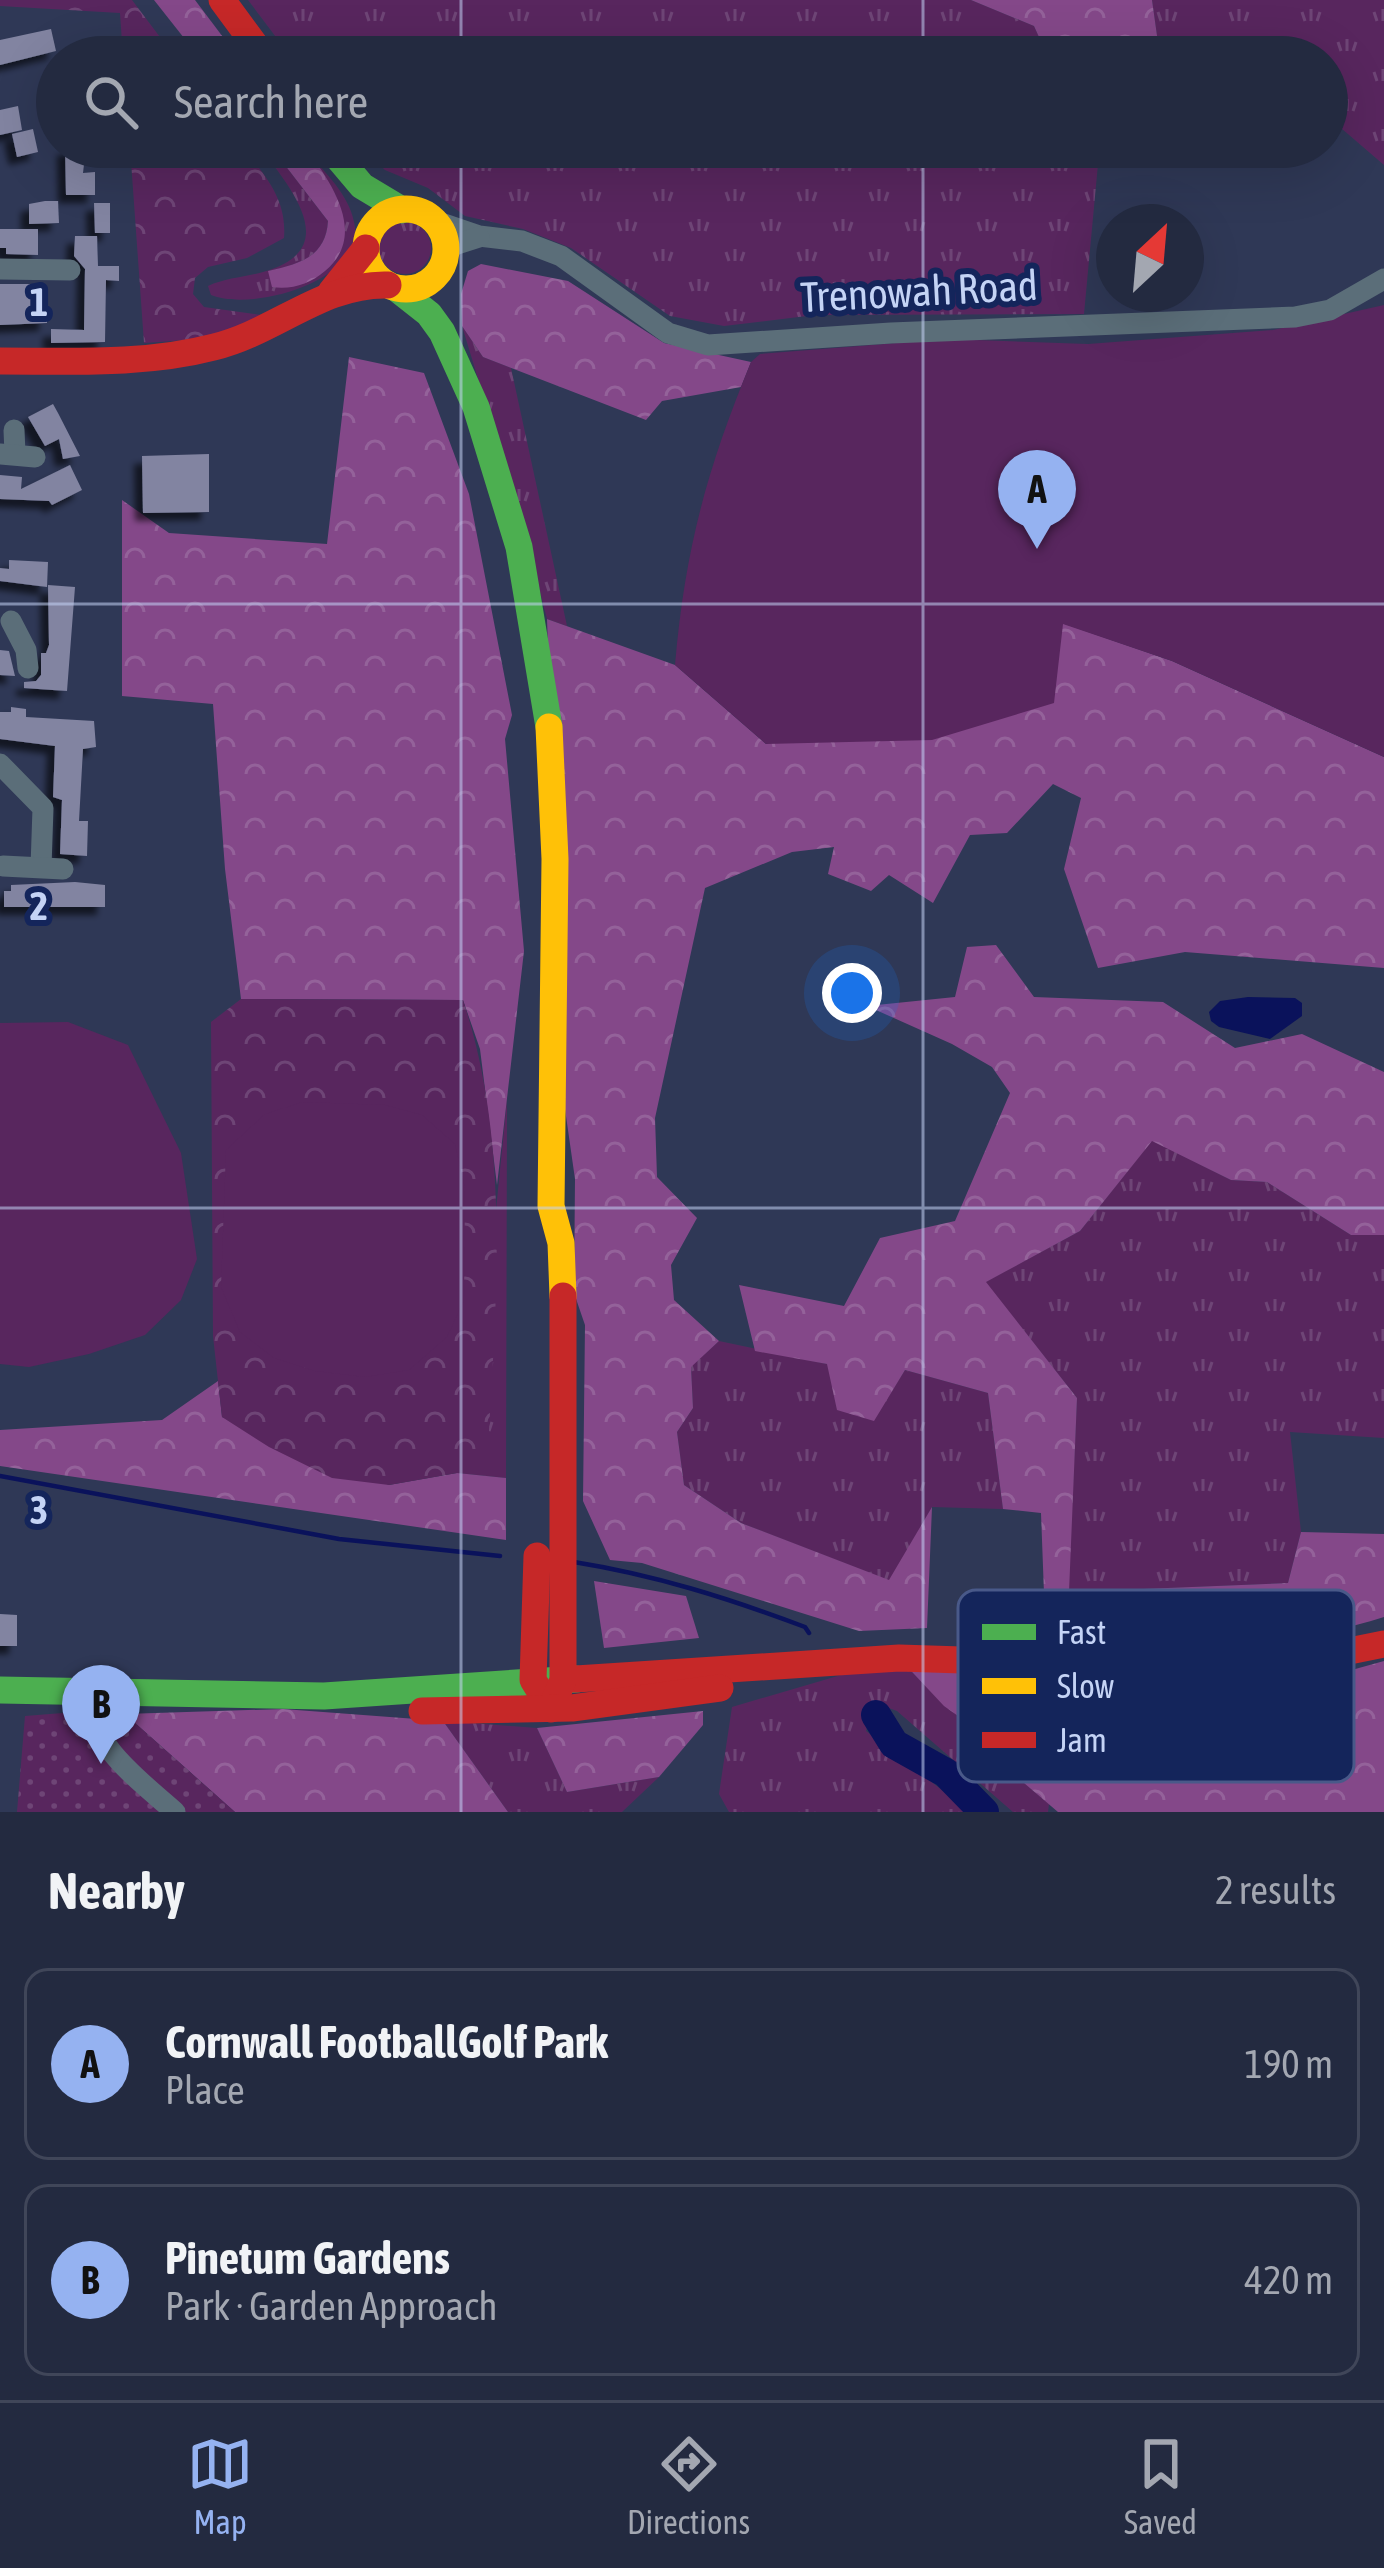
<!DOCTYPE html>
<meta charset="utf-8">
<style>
:root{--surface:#232a40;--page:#2b3247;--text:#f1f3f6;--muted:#a3a7b1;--line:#404659;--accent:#95b2f1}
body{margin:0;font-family:"Asap Condensed",sans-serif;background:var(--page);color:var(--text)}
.compass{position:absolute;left:1096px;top:204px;width:108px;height:108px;border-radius:50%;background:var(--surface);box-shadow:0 12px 48px #0002;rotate:26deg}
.you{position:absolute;left:852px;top:993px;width:42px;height:42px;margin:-30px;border:9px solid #fff;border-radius:50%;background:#1a73e8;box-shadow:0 0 0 18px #1a73e833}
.badge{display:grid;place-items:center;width:78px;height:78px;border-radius:50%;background:var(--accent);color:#111;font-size:39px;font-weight:700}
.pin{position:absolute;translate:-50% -99px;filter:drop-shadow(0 3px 6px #0008)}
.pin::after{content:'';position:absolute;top:63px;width:42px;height:36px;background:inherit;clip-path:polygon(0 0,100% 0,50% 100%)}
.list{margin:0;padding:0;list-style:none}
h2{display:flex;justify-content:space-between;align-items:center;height:156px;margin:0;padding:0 48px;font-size:51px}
h2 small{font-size:39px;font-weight:400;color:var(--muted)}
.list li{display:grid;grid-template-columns:78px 1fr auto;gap:36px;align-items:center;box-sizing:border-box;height:192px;margin:0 24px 24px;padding:0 24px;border:3px solid var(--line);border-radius:24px}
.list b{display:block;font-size:45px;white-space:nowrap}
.list p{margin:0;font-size:39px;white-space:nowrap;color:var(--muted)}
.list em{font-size:39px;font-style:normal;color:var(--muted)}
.icon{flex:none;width:66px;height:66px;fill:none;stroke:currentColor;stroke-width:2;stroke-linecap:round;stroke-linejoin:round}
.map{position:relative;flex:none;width:1384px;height:1812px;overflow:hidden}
.search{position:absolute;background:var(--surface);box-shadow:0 12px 48px #0002;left:36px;right:36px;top:36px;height:132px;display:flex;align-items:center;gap:30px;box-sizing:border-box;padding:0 42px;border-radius:66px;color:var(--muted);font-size:45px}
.sheet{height:588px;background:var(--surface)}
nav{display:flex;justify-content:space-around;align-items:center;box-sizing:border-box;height:168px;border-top:3px solid var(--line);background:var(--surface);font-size:33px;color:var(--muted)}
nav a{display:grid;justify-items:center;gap:6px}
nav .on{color:var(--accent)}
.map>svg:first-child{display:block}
</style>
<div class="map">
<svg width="1384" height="1812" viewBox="0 0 1384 1812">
<defs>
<pattern id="grass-tufts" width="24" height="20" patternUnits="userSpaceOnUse" patternTransform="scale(3)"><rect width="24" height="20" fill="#58265e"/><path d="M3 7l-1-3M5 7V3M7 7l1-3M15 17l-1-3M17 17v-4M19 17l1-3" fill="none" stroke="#6e4576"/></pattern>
<pattern id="forest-crowns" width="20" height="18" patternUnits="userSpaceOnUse" patternTransform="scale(3)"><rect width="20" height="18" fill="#844889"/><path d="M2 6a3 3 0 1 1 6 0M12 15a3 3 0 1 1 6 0" fill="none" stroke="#94629a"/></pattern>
<pattern id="park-crowns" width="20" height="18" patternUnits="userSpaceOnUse" patternTransform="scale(3)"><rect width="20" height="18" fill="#58265e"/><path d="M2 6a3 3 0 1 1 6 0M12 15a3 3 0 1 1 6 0" fill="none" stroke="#6e4576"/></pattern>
<pattern id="garden-dots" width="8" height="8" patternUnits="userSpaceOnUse" patternTransform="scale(3)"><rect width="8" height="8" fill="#58265e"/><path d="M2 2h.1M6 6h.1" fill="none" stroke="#6e4576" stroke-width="1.8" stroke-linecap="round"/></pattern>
<filter id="shadow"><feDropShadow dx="-8" dy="8" stdDeviation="3" flood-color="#0009"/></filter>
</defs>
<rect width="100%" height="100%" fill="#2f3856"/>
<g fill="url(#grass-tufts)">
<path d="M248,0H971L1034,26L1048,57H291Z"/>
<path d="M1152,0H1384V165L1327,116V57H1160Z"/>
<path d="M260,147H271L328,221C326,257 299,264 269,271L322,274L336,196L312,157C330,178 351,198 355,227C362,281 252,312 211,295L208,286C225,278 245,277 263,272C345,249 290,188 260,147Z"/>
<path d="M361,147H1090L1098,164L1084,314L815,315L724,326L670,316L571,248L523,229L465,216L428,188L385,170Z"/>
<circle cx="405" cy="248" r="26"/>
<path d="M462,326L483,357L511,368L567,626L547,619L525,533Z"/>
<path d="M507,1100L506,1478L457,1473L482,1350Z"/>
<path d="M1152,1140L1231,1180L1267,1182L1351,1235H1384V1438L1290,1432L1301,1532L1288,1583L1068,1592L1077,1398L985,1282L1080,1231Z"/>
<path d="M719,1341L827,1364L873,1420L905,1370L988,1393L1003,1509L932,1507L890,1581L741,1523L684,1485L677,1432L693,1408L691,1366Z"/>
<path d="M899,1658L946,1707L986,1736L1024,1783L1049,1804L1048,1812H1013L897,1711L873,1702L863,1711L868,1723L866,1731L970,1812H729L719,1794L732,1707Z"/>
<path d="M443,1721L537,1728L567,1792L659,1777L622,1812H508Z"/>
</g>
<g fill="url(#forest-crowns)">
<path d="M154,0H195L238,57H199Z"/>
<path d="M971,0H1152L1160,57H1048L1034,26Z"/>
<path d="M271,147H305C332,183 368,235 325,271C310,284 291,290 272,287L268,271C299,264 326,257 328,221Z"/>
<path d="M481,264L568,281L664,343L751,362L741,387L662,401L646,420L483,357L462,326L461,294L468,271Z"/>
<path d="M349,357L424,373L469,494L512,715L505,739L524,951L497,1185L480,1049L463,1000L241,999L225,869L213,704L122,696V500L169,533L327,544Z"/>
<path d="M547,619L675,665L766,744L1062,623L1172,661L1384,757V968L1185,952L1098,968L1064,869L1081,798L1053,784L1007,833L970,835L933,903L889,875L871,891L828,874L834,847L792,852L705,888L655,1118L657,1177L697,1218L671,1265L674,1300L719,1341L691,1367L693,1408L677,1432L684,1485L741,1523L889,1580L932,1507L927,1628L859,1631L642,1563L610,1560L583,1501L585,1325L574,1293L575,1179L565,1109Z"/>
<path d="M996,945L1034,997L1163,1002L1235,1048L1302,1034L1384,1072V1235H1351L1267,1182L1231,1180L1152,1141L1080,1231L986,1282L1077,1398L1069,1592L1288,1583L1301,1532L1384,1534V1617C1275,1653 1154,1638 1040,1636L1044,1593L1041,1513L1003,1509L988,1393L905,1370L874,1421L837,1410L827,1364L755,1351L739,1285L844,1306L880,1238L955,1221L1010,1093L992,1067L952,1044L867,1006L955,997L967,947Z"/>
<path d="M218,1381L222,1417L389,1485L457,1473L506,1478V1540L0,1466V1430L162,1420Z"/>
<path d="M594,1581L686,1596L699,1638L604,1648Z"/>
<path d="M899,1658L1010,1684L1142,1690L1262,1683L1341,1673L1384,1661V1812H1058L1024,1783L986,1736L944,1706Z"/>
<path d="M283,1709L443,1721L508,1812H235L125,1714Z"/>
<path d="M703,1711V1725L659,1777L567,1792L537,1728Z"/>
</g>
<g fill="url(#park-crowns)">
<path d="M0,0H132L175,57H123L120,13L0,6Z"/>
<path d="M130,147H243C266,177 287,199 284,238L247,258L208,267L195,278L193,294L204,307L269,316C231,338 188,340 144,343Z"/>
<path d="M241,999L463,1000C511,1145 496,1299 488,1449L457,1473L389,1485L332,1478L269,1447L222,1417L213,1336L211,1022Z"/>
</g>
<path fill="url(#garden-dots)" d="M88,1711L125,1714L235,1812H17L25,1716Z"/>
<g fill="#58265e">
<path d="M1384,305V757L1172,661L1063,624L1054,703L932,740L766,744L675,665C685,549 707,469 751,362L760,354L947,339L1088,344L1273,330Z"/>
<path d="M68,1022L128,1045L181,1153L197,1259L181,1300L145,1335L89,1354L29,1367L0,1364V1023Z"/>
<path d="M303,1102L385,1105L422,1115L455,1144L465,1188L464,1300L447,1337L409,1370L365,1377L315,1371L274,1358L240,1332L221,1287L226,1150L265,1114Z"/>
</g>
<path fill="#0a125b" d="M1248,997L1295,998L1302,1003V1016L1270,1039L1219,1027L1211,1021L1209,1012L1220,1001Z"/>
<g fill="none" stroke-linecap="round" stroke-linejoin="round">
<g stroke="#0a125b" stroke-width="4.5">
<path d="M0,1476L339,1539L500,1556"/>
<path d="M574,1562C655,1575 728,1598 805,1627L809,1633"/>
</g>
<path stroke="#0a125b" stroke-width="30" d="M876,1715L894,1744L946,1773L984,1812"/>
</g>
<g fill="#8284a1" filter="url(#shadow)">
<path d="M51,29L56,51L0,65V40Z"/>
<path d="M18,106L22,130L0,135V110Z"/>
<path d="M33,129L38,152L17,157L12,134Z"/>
<path d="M65,147H86L83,173L95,172V195H66Z"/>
<path d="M45,201H58L59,223L29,224V204Z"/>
<path d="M94,203H110V233H95Z"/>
<path d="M0,229H38V255L6,254V248H0Z"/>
<path d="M75,236H97L98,266H119V281L106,280L105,342L51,343V329L84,330L85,269L74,256Z"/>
<path d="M0,284H31L32,304H47V323L0,325Z"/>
<path d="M53,404L58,413L80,456L63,459L59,439L45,446L28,417Z"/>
<path d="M209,454V512L143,513L142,456Z"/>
<path d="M70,465L82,490L52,505L49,501L0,499V475L22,477L21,489Z"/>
<path d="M9,560L48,562L47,587L0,581V568L9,569Z"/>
<path d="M48,585L75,587L67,691L24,688V682L36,681L41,675V653H46L49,645Z"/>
<path d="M0,650L9,651L15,676L0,675Z"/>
<path d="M11,707L26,709V717L94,721L96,747L83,749L79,821H88L87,856L60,854L62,800L53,797L55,746L0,739V712H11Z"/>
<path d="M75,882L105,885V907H4V891H11V885Z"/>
<path d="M0,1614L17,1615V1646H0Z"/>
</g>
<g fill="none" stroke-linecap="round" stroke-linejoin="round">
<g stroke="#5b6e79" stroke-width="21">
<path d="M435,221L479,236L522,241L561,256L668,333L708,345L891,333L1295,317L1330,310L1384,279"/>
<path d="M446,253L454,245L479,237"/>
<path d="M0,269L70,270"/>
<path d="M14,430L15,454"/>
<path d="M0,454L35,457"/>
<path d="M11,621L26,650L28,668"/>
<path d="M0,764L43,808L41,867"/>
<path d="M3,866L63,869"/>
<path d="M87,1691C89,1745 138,1779 175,1812"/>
</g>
<g stroke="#4caf50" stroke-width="27">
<path d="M329,147L362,186L402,210"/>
<path d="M396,288L429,314L442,332L476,407L519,547L549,727"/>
<path d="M0,1690L324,1696L576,1679"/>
</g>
<g stroke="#ffc107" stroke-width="27">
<circle cx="406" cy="249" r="40"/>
<path d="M549,727L555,859L551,1206L561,1243L563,1296"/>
</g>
<g stroke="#c62828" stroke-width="27">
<path d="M222,0L264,57"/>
<path d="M331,292L366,248"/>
<path d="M0,361C71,361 145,365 214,347C276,332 323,283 388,285"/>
<path d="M537,1556L533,1680L546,1701"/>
<path d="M576,1679L899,1658L1222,1668L1280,1665L1384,1644"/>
<path d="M551,1709L563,1680V1296"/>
<path d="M422,1711L572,1708L720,1688"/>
</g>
</g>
<path fill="none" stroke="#c4d3f5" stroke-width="3" stroke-opacity="0.55" d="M461,0V57M923,0V57M461,147V1812M923,147V1812M0,604H1384M0,1208H1384"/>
<g text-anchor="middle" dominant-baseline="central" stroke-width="12" stroke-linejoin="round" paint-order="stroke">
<g font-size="42" fill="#c4d3f5" stroke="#14255b">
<text transform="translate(919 291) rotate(-3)">Trenowah Road</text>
</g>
</g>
<rect x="958" y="1590" width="396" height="192" rx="18" fill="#14255b" stroke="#495989" stroke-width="3"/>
<rect x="982" y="1624" width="54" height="16" fill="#4caf50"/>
<rect x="982" y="1678" width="54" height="16" fill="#ffc107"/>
<rect x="982" y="1732" width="54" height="16" fill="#c62828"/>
<g font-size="33" fill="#c4d3f5">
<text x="1057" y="1644">Fast</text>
<text x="1057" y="1698">Slow</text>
<text x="1057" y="1752">Jam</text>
</g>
<g font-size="39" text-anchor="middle" font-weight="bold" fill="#c4d3f5" stroke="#14255b" stroke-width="12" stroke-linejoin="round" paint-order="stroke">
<text x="39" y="316">1</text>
<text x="39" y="920">2</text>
<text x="39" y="1524">3</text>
</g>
</svg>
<svg class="compass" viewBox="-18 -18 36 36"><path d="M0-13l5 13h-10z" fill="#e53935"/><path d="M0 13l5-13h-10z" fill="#a3a7b1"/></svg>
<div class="you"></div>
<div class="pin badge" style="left:1037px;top:549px">A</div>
<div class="pin badge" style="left:101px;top:1764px">B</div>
<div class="search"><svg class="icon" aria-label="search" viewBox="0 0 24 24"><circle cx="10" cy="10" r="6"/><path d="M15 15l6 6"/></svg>Search here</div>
</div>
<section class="sheet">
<h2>Nearby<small>2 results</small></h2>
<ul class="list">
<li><span class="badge">A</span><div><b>Cornwall FootballGolf Park</b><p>Place</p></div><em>190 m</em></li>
<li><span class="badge">B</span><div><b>Pinetum Gardens</b><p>Park · Garden Approach</p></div><em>420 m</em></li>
</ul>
</section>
<nav>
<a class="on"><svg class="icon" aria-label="map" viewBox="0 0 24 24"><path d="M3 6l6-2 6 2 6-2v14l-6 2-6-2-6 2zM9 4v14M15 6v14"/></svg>Map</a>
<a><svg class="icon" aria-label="directions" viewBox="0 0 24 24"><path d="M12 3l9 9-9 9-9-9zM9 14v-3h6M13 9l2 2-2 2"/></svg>Directions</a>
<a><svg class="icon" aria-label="saved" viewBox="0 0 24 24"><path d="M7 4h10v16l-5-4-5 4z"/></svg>Saved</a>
</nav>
